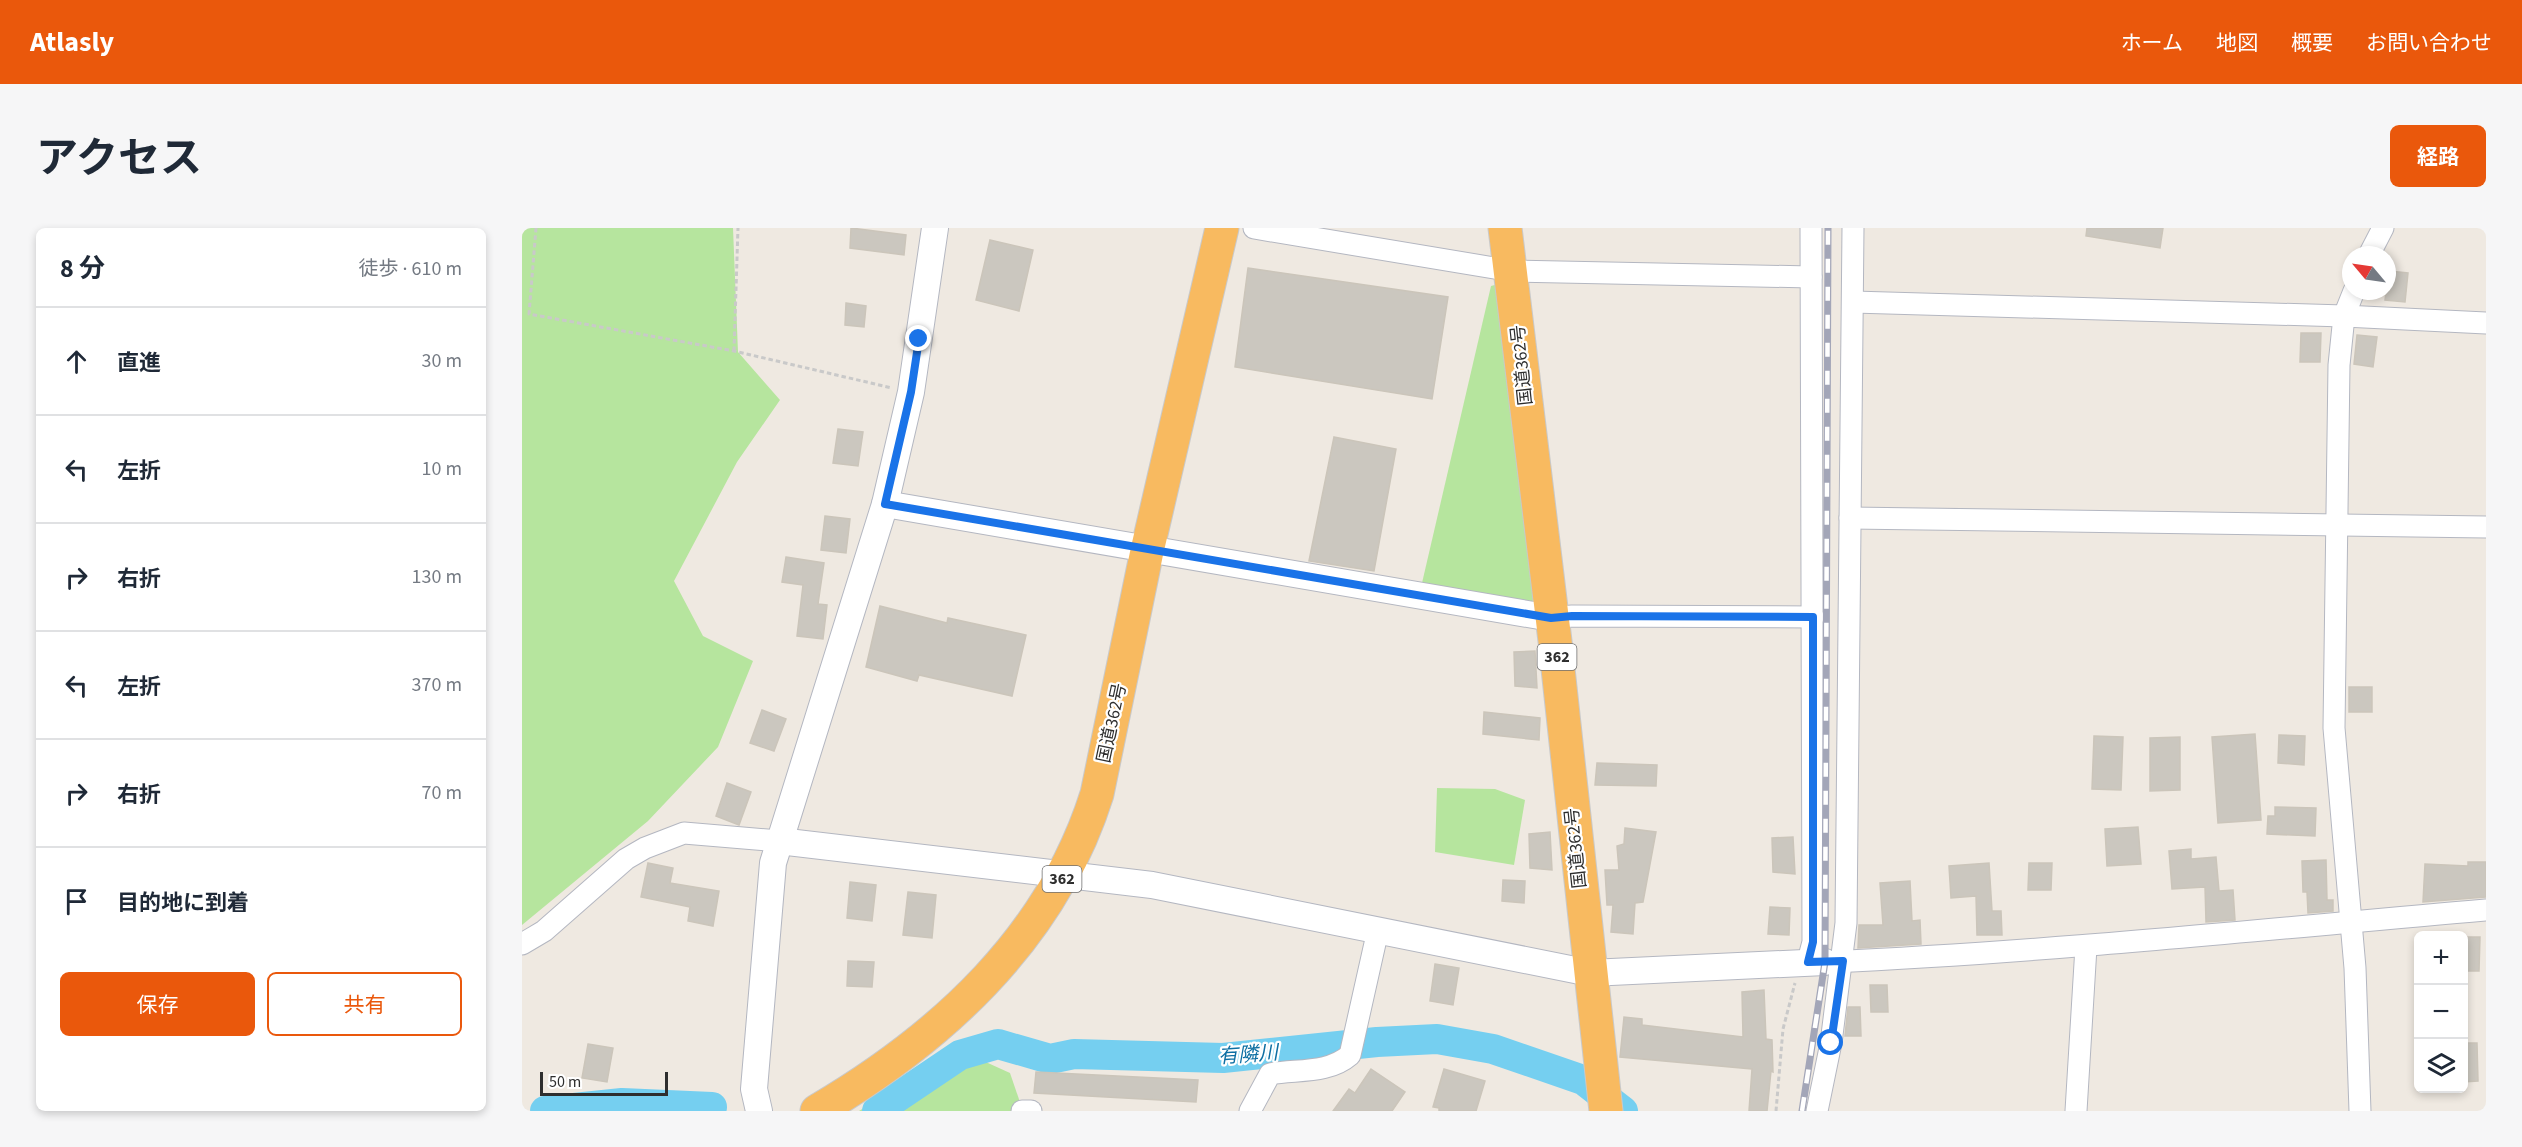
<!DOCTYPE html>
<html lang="ja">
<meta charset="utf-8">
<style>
:root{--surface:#fff;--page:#f6f6f7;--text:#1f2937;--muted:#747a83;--line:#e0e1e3;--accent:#ea580c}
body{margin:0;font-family:"Source Sans 3","Noto Sans JP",sans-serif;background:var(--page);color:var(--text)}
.controls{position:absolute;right:18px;bottom:18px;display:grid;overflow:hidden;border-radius:9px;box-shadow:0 3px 9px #0003}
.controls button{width:54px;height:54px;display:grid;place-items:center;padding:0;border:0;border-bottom:2px solid var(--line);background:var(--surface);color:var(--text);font:30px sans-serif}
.compass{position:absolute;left:1820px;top:18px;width:54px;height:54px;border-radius:50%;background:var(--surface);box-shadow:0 3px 9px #0003;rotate:299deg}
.scale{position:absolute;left:18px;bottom:15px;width:128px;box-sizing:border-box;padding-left:6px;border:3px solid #2e2e2e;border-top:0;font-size:16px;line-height:21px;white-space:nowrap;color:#2e2e2e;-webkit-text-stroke:4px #fff;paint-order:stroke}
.stop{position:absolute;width:18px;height:18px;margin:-14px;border:4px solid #1a73e8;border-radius:50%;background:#fff}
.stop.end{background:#1a73e8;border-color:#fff;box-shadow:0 2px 6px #0008}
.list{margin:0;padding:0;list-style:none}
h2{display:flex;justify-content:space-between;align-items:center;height:78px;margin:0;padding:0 24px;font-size:26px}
h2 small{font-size:20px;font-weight:400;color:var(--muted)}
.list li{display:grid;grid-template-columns:39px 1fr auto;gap:18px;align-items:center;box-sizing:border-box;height:108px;padding:0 24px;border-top:2px solid var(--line)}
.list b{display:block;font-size:22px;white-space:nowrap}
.list em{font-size:20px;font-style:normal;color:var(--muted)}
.actions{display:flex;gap:12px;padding:18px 24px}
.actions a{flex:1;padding:14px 0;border:2px solid var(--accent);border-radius:9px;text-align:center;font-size:21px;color:var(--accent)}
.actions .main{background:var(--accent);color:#fff}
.icon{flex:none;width:33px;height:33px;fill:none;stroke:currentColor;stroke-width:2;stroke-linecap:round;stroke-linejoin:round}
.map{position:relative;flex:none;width:1964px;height:883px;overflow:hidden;border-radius:9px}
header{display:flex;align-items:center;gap:36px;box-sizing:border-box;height:84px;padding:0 30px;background:var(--accent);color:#fff}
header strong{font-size:28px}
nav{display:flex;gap:33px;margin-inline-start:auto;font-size:21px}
.intro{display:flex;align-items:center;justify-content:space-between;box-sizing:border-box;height:144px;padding:0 36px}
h1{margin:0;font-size:42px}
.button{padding:15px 27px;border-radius:9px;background:var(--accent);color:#fff;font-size:21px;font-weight:700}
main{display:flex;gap:36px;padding:0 36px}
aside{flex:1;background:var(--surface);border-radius:9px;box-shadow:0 3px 9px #0003}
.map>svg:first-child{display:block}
</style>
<header>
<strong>Atlasly</strong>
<nav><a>ホーム</a><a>地図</a><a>概要</a><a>お問い合わせ</a></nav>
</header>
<div class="intro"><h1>アクセス</h1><a class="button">経路</a></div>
<main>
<aside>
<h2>8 分<small>徒歩 · 610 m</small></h2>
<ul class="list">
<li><svg class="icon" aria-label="ahead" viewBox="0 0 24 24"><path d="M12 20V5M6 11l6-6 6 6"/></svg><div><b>直進</b></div><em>30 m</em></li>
<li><svg class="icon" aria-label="left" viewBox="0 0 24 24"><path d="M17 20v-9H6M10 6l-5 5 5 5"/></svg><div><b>左折</b></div><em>10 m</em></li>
<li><svg class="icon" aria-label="right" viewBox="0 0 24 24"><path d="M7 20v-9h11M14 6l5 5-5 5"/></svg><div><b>右折</b></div><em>130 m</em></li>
<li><svg class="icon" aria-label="left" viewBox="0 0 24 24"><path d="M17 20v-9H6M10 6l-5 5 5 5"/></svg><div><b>左折</b></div><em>370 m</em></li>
<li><svg class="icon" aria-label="right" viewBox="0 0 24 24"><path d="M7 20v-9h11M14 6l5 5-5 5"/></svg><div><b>右折</b></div><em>70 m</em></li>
<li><svg class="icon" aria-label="arrive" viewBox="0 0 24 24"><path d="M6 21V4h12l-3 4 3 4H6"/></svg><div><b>目的地に到着</b></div></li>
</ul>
<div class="actions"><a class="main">保存</a><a>共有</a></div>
</aside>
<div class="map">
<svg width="1964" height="883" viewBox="0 0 1964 883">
<rect width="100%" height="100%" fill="#efe9e1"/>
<g fill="#b6e59e">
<path d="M0,0H211L216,124L258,172L215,234L152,353L181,408L231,433L196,519L126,593L0,697Z"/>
<path d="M991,52L1015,374L900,355L969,58Z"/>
<path d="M915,560L973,561L1003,572L992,637L913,624Z"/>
<path d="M435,821L488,845L501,883H337Z"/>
</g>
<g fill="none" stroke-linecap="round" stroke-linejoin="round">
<g stroke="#75cff0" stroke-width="30">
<path d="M23,883L100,875L190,879"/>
<path d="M355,883L438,827L476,816L528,831L552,826L701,830L855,814L915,811L971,821L1061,852L1101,883"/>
</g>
</g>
<g fill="#cbc7bf" stroke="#cbc5ba" stroke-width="1.5">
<path d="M329,0L384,7L382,27L328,20Z"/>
<path d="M1565,0H1641L1638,20L1564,8Z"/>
<path d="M468,12L511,22L497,83L454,72Z"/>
<path d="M726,40L926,69L910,171L713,139Z"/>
<path d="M1867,43L1886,45L1883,74L1863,72Z"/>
<path d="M324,75L344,78L342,99L323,97Z"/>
<path d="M1779,105H1799L1798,134H1778Z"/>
<path d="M1835,107L1855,109L1851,139L1832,136Z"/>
<path d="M316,201L341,204L336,238L311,235Z"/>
<path d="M812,209L874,221L852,343L787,333Z"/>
<path d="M303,288L328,291L324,325L299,322Z"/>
<path d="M264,329L302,335L296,376L305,377L301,411L275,408L281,357L260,354Z"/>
<path d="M358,378L425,395L426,390L504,407L490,468L397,447L395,453L344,439Z"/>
<path d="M1013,423L1015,460L993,458L992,424Z"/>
<rect x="1827" y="459" width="23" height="25"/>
<path d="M240,482L264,491L252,523L228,515Z"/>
<path d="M962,484L1018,490L1017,512L961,506Z"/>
<path d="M1733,506L1739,592L1696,595L1690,509Z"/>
<path d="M1757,507L1783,508L1782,537L1756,535Z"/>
<path d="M1572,508L1601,509L1599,562L1570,561Z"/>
<path d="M1658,509V562L1628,563V510Z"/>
<path d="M1075,535L1135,537L1134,558L1073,557Z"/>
<path d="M205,555L229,564L217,597L194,588Z"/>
<path d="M1753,579L1794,580L1793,608L1745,606L1746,588H1753Z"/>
<path d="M1616,599L1619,636L1585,638L1583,601Z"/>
<path d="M1103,600L1134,604L1121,674L1113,675L1111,706L1089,704L1091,677H1085L1083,642H1097L1095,618L1102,616Z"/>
<path d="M1028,604L1030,642L1008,640L1007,606Z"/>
<path d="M1271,609L1273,646L1251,644L1250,610Z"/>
<path d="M1669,621V631L1694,629L1697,663L1711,662L1713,692L1684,694L1683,659L1650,661L1647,623Z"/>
<path d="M1804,632L1805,672H1811V683L1786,685L1785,664H1781L1780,633Z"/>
<path d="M1946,634H1964V669L1901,674L1903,636L1946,638Z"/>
<path d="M126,635L151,640L148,655L197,663L191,698L166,693L168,679L119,669Z"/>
<path d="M1467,635L1470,683H1479L1480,707H1455L1454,668L1429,670L1427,638Z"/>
<path d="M1507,635H1530L1529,662H1506Z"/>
<path d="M981,652L1003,653L1002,675L980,673Z"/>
<path d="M1388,653L1390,693L1398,692L1399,716L1336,720L1337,697H1361L1358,655Z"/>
<path d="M328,654L354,657L350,693L325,690Z"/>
<path d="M386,664L414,667L410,710L381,707Z"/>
<path d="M1248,679L1268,680L1267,707L1246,706Z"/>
<path d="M1941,709H1958L1957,743H1941Z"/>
<path d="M326,733L352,734L350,759L325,758Z"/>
<path d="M913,736L937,740L931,777L908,773Z"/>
<path d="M1348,757H1365L1366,784H1349Z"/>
<path d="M1242,762L1244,811L1250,812L1251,844L1249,843L1245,883H1227L1230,841L1098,829L1102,789L1120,791V797L1221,809L1220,764Z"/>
<path d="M1326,779H1338L1339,808H1323Z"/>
<path d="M1941,815H1955L1956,853L1941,854Z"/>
<path d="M66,816L91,820L85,854L60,850Z"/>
<path d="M849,841L883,864L870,883H811L827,861L833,865Z"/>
<path d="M922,841L963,853L954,883H917V880L911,879Z"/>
<path d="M514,844L676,852L674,874L512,865Z"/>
</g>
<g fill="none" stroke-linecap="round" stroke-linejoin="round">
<defs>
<g id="minor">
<path d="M732,0L990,43L1289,49"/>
<path d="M1847,27L1861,0"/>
<path d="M1832,63L1822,88L1817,137L1812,500L1833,740L1838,883"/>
<path d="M1331,74L1822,88L1964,95"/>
<path d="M1328,290L1964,299"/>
<path d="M1029,390L1050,388L1291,389"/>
<path d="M0,716L22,703L104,631L123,620L162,605L257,613"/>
<path d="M1286,733L1291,714L1289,0"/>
<path d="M1307,734C1527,724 1745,701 1964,682"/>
<path d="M500,883H509"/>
<path d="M728,883L748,846C775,841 806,846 828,827L856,702"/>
<path d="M1295,883L1309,815L1324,695L1331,0"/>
<path d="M1554,883L1564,719"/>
</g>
<g id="tertiary">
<path d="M363,276L1029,390"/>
<path d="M257,613L630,657L1068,745L1303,734"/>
<path d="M237,883L232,861L251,635L363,276L389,164L413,0"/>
</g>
<g id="trunk">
<path d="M983,0L1033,413L1084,883"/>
<path d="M295,883C421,809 530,709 575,566L625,323L700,0"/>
</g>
</defs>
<use href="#minor" stroke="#b4b7c1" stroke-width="23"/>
<use href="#tertiary" stroke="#b4b7c1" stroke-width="28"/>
<use href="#trunk" stroke="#c9c9c9" stroke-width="35"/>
<g stroke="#c9c9c9" stroke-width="3" stroke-dasharray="4.5 3" stroke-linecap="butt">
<path d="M14,0L7,86L212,123L370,160"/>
<path d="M212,123L216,0"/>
<path d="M1254,883L1261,801L1273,755"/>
</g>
<use href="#minor" stroke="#fff" stroke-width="21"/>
<use href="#tertiary" stroke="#fff" stroke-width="26"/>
<use href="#trunk" stroke="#f8ba60" stroke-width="33"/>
<defs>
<path id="rail" d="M1280,883L1303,734L1306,0"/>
</defs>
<use href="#rail" stroke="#a3a6b8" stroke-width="7"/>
<use href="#rail" stroke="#fff" stroke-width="4.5" stroke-dasharray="14" stroke-linecap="butt"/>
</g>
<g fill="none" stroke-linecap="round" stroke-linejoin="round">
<path stroke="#1a73e8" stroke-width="8" d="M397,111L389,164L363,276L1029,390L1050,388L1291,389V714L1286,734L1321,733L1309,815"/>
</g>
<g text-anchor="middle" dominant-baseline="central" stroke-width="4.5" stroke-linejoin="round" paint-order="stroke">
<g fill="#fff" stroke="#6d6d6d" stroke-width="1.5">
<rect x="1015.5" y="416" width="39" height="26" rx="4.5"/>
<rect x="520.5" y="638" width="39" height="26" rx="4.5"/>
</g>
<g font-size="16" font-weight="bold" fill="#2e2e2e">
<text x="1035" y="429">362</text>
<text x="540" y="651">362</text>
</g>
<g font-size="18" fill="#2e2e2e" stroke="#fff">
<text transform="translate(1000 137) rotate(-96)">国道362号</text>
<text transform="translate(590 495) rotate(-78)">国道362号</text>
<text transform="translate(1054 620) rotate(-96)">国道362号</text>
</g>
<g font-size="20" font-style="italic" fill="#0d6fa3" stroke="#fff">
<text transform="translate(726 827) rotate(-4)">有隣川</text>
</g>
</g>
</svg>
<div class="controls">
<button>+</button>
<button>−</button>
<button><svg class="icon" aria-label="layers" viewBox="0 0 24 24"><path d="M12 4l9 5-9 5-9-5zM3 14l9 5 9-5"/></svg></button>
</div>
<svg class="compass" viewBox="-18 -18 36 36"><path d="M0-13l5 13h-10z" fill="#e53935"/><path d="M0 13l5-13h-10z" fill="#747a83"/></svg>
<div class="scale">50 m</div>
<div class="stop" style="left:1309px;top:815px"></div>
<div class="stop end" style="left:397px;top:111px"></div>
</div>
</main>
